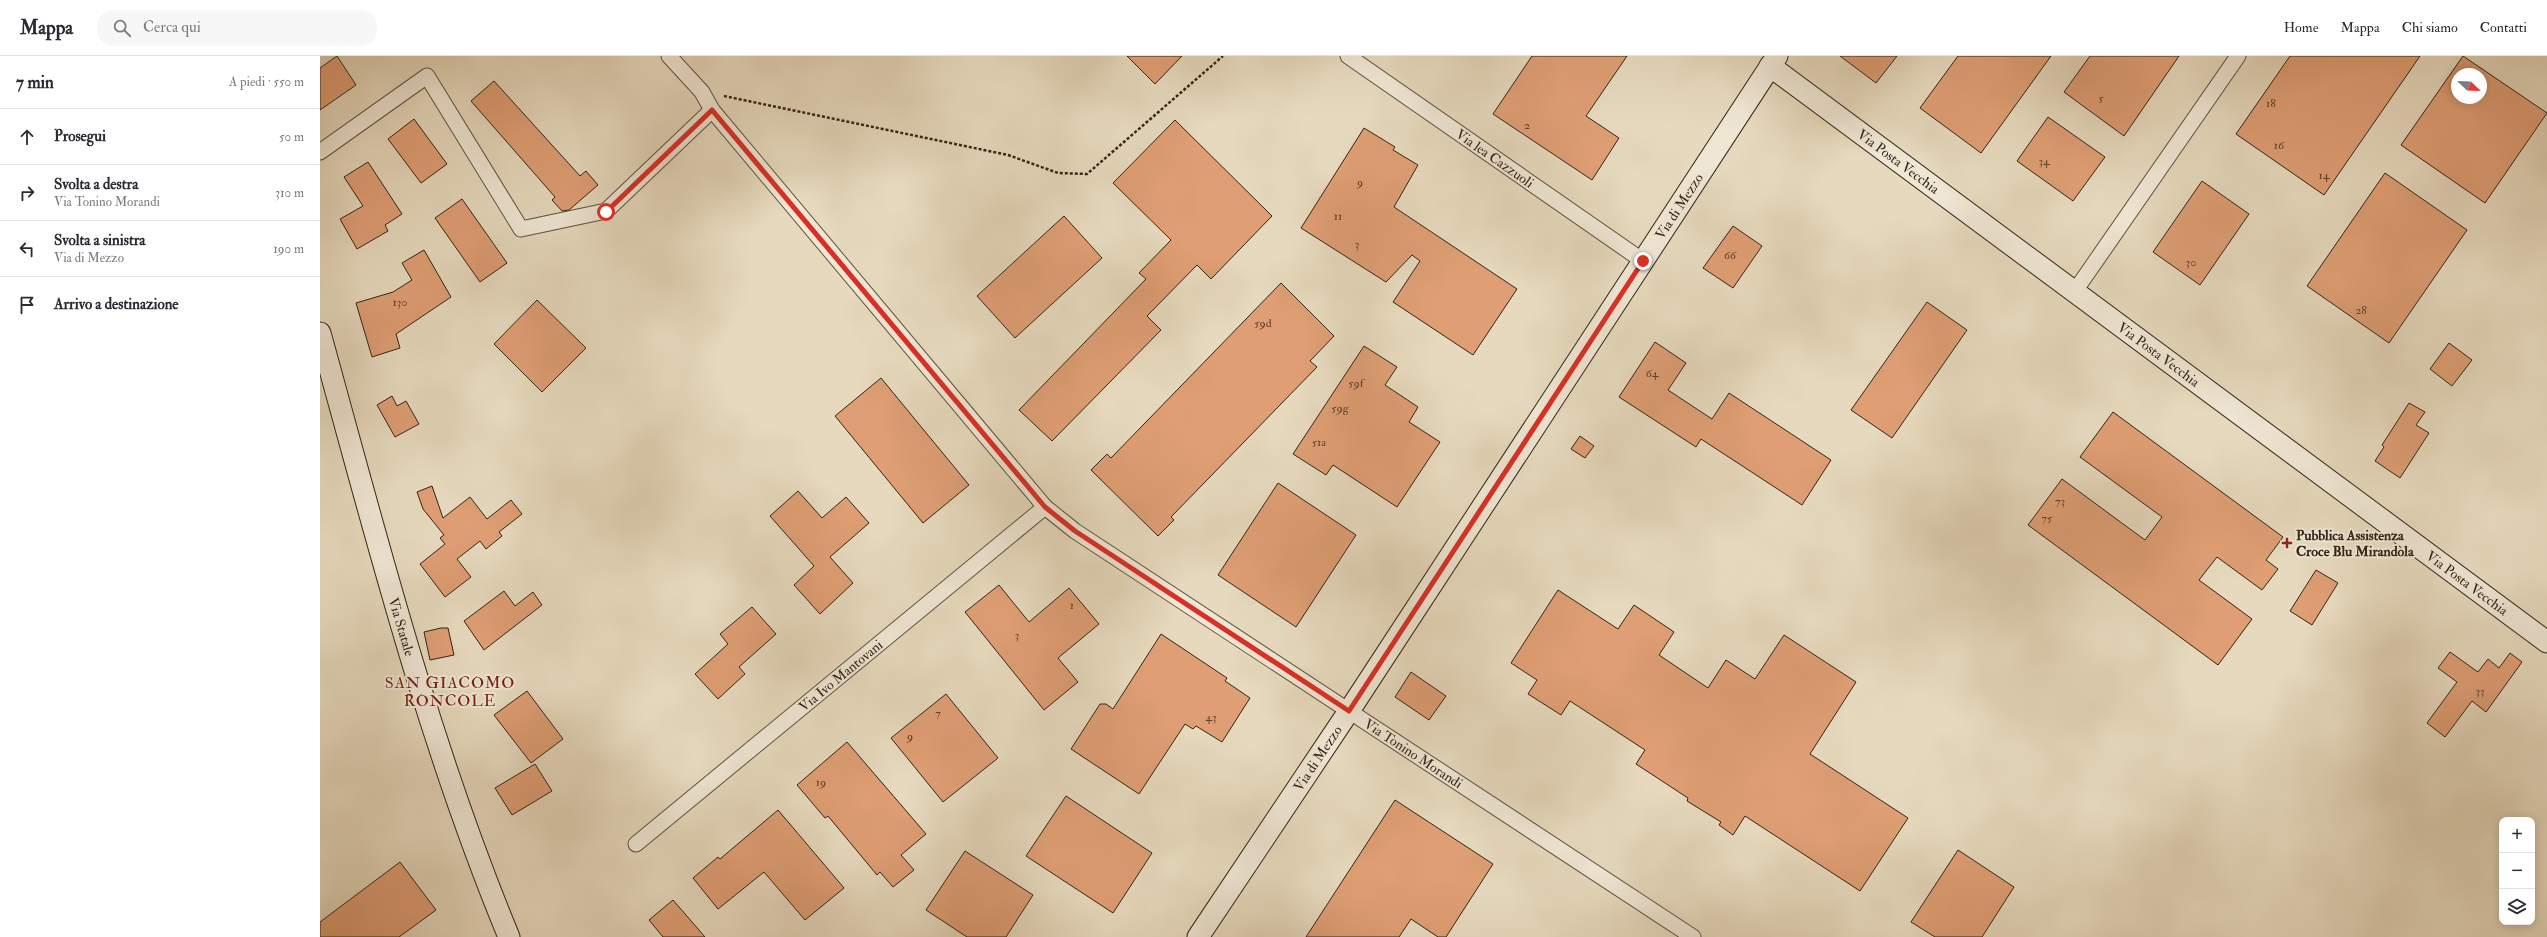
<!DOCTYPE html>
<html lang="it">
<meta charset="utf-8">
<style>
:root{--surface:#fff;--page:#f7f7f7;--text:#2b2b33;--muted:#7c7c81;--line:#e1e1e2}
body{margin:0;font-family:"IM FELL Double Pica",serif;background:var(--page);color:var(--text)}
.controls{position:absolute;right:12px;bottom:12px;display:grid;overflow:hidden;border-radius:8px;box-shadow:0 2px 10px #0003}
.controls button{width:36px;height:36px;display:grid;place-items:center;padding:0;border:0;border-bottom:1px solid var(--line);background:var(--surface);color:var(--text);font:20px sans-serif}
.compass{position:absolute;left:2131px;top:12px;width:36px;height:36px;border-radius:50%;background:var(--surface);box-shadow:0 2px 10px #0003;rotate:113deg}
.stop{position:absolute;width:12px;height:12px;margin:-9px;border:3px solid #d93025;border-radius:50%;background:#fff}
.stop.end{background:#d93025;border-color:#fff;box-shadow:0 1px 4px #0008}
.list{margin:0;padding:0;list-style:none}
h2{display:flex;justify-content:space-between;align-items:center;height:52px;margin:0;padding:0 16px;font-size:17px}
h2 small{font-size:13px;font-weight:400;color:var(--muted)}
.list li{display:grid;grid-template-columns:26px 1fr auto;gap:12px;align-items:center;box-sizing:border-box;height:56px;padding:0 16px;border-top:1px solid var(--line)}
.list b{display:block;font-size:15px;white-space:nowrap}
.list p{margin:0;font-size:13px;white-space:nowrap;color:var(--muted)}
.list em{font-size:13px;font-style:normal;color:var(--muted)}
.icon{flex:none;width:22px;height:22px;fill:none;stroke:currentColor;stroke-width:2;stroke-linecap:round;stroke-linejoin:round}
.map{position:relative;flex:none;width:2227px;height:881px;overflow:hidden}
header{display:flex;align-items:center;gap:24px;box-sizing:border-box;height:56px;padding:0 20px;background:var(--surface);border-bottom:1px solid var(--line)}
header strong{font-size:19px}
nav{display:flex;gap:22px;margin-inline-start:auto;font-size:14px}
.search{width:280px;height:36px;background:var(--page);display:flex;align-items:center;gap:10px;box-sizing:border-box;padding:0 14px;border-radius:16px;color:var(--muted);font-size:15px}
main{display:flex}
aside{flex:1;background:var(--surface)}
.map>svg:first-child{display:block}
</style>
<header>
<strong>Mappa</strong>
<div class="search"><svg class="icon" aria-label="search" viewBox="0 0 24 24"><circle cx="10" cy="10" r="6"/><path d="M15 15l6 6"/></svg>Cerca qui</div>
<nav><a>Home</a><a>Mappa</a><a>Chi siamo</a><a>Contatti</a></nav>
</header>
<main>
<aside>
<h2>7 min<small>A piedi · 550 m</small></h2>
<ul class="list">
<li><svg class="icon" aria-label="ahead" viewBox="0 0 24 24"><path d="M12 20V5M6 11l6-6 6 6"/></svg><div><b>Prosegui</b></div><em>50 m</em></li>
<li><svg class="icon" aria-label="right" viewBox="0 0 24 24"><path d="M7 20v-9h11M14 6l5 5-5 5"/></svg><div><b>Svolta a destra</b><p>Via Tonino Morandi</p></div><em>310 m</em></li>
<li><svg class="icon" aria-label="left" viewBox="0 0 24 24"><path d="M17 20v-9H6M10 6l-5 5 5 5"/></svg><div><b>Svolta a sinistra</b><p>Via di Mezzo</p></div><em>190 m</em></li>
<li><svg class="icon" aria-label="arrive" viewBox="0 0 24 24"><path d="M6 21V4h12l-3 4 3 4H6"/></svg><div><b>Arrivo a destinazione</b></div></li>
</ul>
</aside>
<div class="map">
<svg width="2227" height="881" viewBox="0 0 2227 881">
<rect width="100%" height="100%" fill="#e6d9bd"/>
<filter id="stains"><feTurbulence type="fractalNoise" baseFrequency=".005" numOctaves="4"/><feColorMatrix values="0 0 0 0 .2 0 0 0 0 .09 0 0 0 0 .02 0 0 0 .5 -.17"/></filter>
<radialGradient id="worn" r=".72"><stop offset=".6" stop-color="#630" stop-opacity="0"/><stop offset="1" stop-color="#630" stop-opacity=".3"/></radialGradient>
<g fill="#df9e74" stroke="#322516" fill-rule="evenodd">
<path d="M17,0L36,29L0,54V12Z"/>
<path d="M807,0H862L835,28Z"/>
<path d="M1212,0H1307L1266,60L1299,82L1272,124L1173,58Z"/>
<path d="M1520,0H1577L1556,27Z"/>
<path d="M1638,0H1731L1661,97L1600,52Z"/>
<path d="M1770,0H1859L1804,80L1744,36Z"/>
<path d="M1970,0H2100L2004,139L1916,78Z"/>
<path d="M2143,0L2227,57L2165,147L2081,89ZM2137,18H2161V42H2137Z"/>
<path d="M174,25L260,120L266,115L278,129L249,154L242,155L232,144L235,141L151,45Z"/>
<path d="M1728,61L1785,101L1753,145L1697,105Z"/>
<path d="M94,63L127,108L101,127L68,83Z"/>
<path d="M855,64L952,160L891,223L877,209L827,260L841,274L732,385L699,354L826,223L819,217L851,184L793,127Z"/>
<path d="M1044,72L1075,91L1073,94L1098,109L1074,151L1197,233L1153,299L1073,246L1100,205L1092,199L1066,226L981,172Z"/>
<path d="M48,106L82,158L65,169L68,175L37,193L20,163L43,150L24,121Z"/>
<path d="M2065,117L2147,174L2069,287L1987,230Z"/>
<path d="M1882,125L1929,158L1880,229L1833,196Z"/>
<path d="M142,143L187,207L160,226L115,162Z"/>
<path d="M744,160L782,202L695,282L657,240Z"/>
<path d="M1413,170L1442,190L1413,232L1383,212Z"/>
<path d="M104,194L131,241L76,278L80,292L52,301L36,247L73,236L92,224L82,207Z"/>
<path d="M961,227L1014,280L990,305L997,311L851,461L854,464L838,480L771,414L787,398L791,402Z"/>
<path d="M217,244L266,292L222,336L174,288Z"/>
<path d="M1607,246L1647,274L1572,382L1531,354Z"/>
<path d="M1335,286L1366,307L1348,334L1392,363L1409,337L1511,404L1482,449L1381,383L1376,391L1299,341Z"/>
<path d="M2129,287L2152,304L2132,330L2110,313Z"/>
<path d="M1044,290L1077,311L1065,329L1098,351L1089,366L1120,386L1077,451L1013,409L1006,419L973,398Z"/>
<path d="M561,322L649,429L603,467L515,360Z"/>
<path d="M72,340L77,350L86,345L99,368L75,381L57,349Z"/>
<path d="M2089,347L2105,356L2096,369L2109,377L2080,422L2055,405L2064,391L2062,389Z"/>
<path d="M1793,356L1963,481L1946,504L1958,513L1942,534L1897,501L1879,524L1932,563L1898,609L1708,469L1742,423L1825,484L1842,461L1760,401Z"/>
<path d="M1260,380L1274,390L1265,402L1251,393Z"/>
<path d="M958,427L1036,479L976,571L898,519Z"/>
<path d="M112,430L123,462L150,441L167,463L191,444L202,458L179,476L182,480L166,493L160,485L137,503L151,521L125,541L100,508L125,488L120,482L124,479L103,453L97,436Z"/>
<path d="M478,435L502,462L526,441L549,467L510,501L533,527L500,558L474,529L494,510L450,460Z"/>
<path d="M1996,514L2018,527L1992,569L1970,555Z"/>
<path d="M679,529L709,566L749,532L779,568L738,602L758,626L724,654L645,556Z"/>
<path d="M1238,534L1298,573L1314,549L1354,576L1339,599L1388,632L1406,604L1435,623L1464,579L1536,626L1490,698L1588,762L1540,835L1425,760L1413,779L1399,769L1401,766L1367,745L1368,742L1316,708L1325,694L1250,645L1241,659L1208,638L1217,624L1191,607Z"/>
<path d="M184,535L195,550L213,536L222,549L164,594L144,565Z"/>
<path d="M432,551L456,578L419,611L425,618L398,643L375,618L408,588L400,578Z"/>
<path d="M121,572H128L134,599L110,604L104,576Z"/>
<path d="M841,578L907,622L905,625L930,642L902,686L876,670L873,673L865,668L819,738L751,693L780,648H786L793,653Z"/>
<path d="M2130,596L2158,616L2168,603L2179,612L2190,597L2202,606L2166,656L2152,645L2125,681L2107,667L2137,626L2118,612Z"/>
<path d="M1091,616L1126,640L1109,664L1075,641Z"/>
<path d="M207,635L243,683L211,707L174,659Z"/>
<path d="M626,638L678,702L623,746L571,682Z"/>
<path d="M527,686L606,778L581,799L594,814L573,831L560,816L557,819L508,760L505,762L477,729Z"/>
<path d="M215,708L232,735L192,759L175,732Z"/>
<path d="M746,740L832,797L793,857L706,800Z"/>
<path d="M1075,744L1173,808L1126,881H1118L1091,863L1079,881H986Z"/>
<path d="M458,754L524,832L485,864L444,816L398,853L373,822L398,801L400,803Z"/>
<path d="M1638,794L1694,831L1662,881H1615L1591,866Z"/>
<path d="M645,795L713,839L686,881H647L606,854Z"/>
<path d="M80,806L116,854L79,881H0V866Z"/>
<path d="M353,844L372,866L385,881H343L329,864Z"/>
</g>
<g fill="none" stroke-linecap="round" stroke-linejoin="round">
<defs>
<g id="street">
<path id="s1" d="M349,0L382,36L392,54L725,451L755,475L1373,881"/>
<path id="s2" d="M1028,0L1323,205"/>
<path d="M0,96L107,20L201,173L286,155L392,54"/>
<path d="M1755,235L1918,0"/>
<path id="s3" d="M316,788L725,451"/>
</g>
<g id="secondary">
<path id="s4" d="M1450,10L2227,586"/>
<path id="s5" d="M0,277C56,480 108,686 189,881"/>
<path id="s6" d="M878,881L1029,655L1457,0"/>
</g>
</defs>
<use href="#street" stroke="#5f5240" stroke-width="17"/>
<use href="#secondary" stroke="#322516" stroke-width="23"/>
<path stroke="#322516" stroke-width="2.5" stroke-dasharray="3 2" stroke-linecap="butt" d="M404,40L688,99L738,117L767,118L903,0"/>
<use href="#street" stroke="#efe6d4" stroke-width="15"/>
<use href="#secondary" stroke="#efe6d4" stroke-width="21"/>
</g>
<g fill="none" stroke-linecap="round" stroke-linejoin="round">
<path stroke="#d93025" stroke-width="5" d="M286,156L392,54L725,451L755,475L1029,655L1323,205"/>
</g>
<path fill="#8f2418" stroke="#efe6d4" stroke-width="1.5" d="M1965 481h4v4h4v4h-4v4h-4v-4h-4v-4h4z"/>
<g text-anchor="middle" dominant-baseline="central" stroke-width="4" stroke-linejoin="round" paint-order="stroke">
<g font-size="12" fill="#5d432e">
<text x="1781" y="42">5</text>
<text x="1951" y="47">18</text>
<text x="1207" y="69">2</text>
<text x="1959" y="89">16</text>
<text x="1724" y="105">34</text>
<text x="2004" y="119">14</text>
<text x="1040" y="126">9</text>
<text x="1018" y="160">11</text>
<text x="1037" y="188">3</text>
<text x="1410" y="199">66</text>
<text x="1871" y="206">30</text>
<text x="80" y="246">130</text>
<text x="2041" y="254">28</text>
<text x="943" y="267">59d</text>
<text x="1332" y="317">64</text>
<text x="1036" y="327">59f</text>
<text x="1020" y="352">59g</text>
<text x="999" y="386">51a</text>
<text x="1740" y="445">73</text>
<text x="1727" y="462">75</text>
<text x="752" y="549">1</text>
<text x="697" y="579">3</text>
<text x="2160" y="635">33</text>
<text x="618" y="657">7</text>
<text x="891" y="661">43</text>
<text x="590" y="680">9</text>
<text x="501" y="726">19</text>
</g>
<g font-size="14" fill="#322516" stroke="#efe6d4">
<text stroke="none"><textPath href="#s2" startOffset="179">Via lea Cazzuoli</textPath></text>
<text stroke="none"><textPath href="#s4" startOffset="160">Via Posta Vecchia</textPath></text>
<text stroke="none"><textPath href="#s6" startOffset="875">Via di Mezzo</textPath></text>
<text stroke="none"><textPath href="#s4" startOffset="484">Via Posta Vecchia</textPath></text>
<text stroke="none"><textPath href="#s4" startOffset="868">Via Posta Vecchia</textPath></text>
<text stroke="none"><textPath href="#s5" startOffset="305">Via Statale</textPath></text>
<text stroke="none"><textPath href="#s3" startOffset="265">Via Ivo Mantovani</textPath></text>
<text stroke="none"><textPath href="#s1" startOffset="1031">Via Tonino Morandi</textPath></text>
<text stroke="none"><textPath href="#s6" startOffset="215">Via di Mezzo</textPath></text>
</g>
<g font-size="14" font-weight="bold" fill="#322516" stroke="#efe6d4" text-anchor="start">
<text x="1976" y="479">Pubblica Assistenza<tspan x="1976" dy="16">Croce Blu Mirandola</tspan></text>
</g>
<g font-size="16" letter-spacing="1" fill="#7a1f14" stroke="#efe6d4">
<text x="130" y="627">SAN GIACOMO<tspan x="130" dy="18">RONCOLE</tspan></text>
</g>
</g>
<rect width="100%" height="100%" filter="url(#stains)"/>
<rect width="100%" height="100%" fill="url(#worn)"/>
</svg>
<div class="controls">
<button>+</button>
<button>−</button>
<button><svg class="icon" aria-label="layers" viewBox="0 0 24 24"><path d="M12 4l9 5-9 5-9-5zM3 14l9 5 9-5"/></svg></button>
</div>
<svg class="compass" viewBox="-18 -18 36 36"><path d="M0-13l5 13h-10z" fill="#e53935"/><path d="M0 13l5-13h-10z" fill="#7c7c81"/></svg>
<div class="stop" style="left:286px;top:156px"></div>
<div class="stop end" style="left:1323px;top:205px"></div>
</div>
</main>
